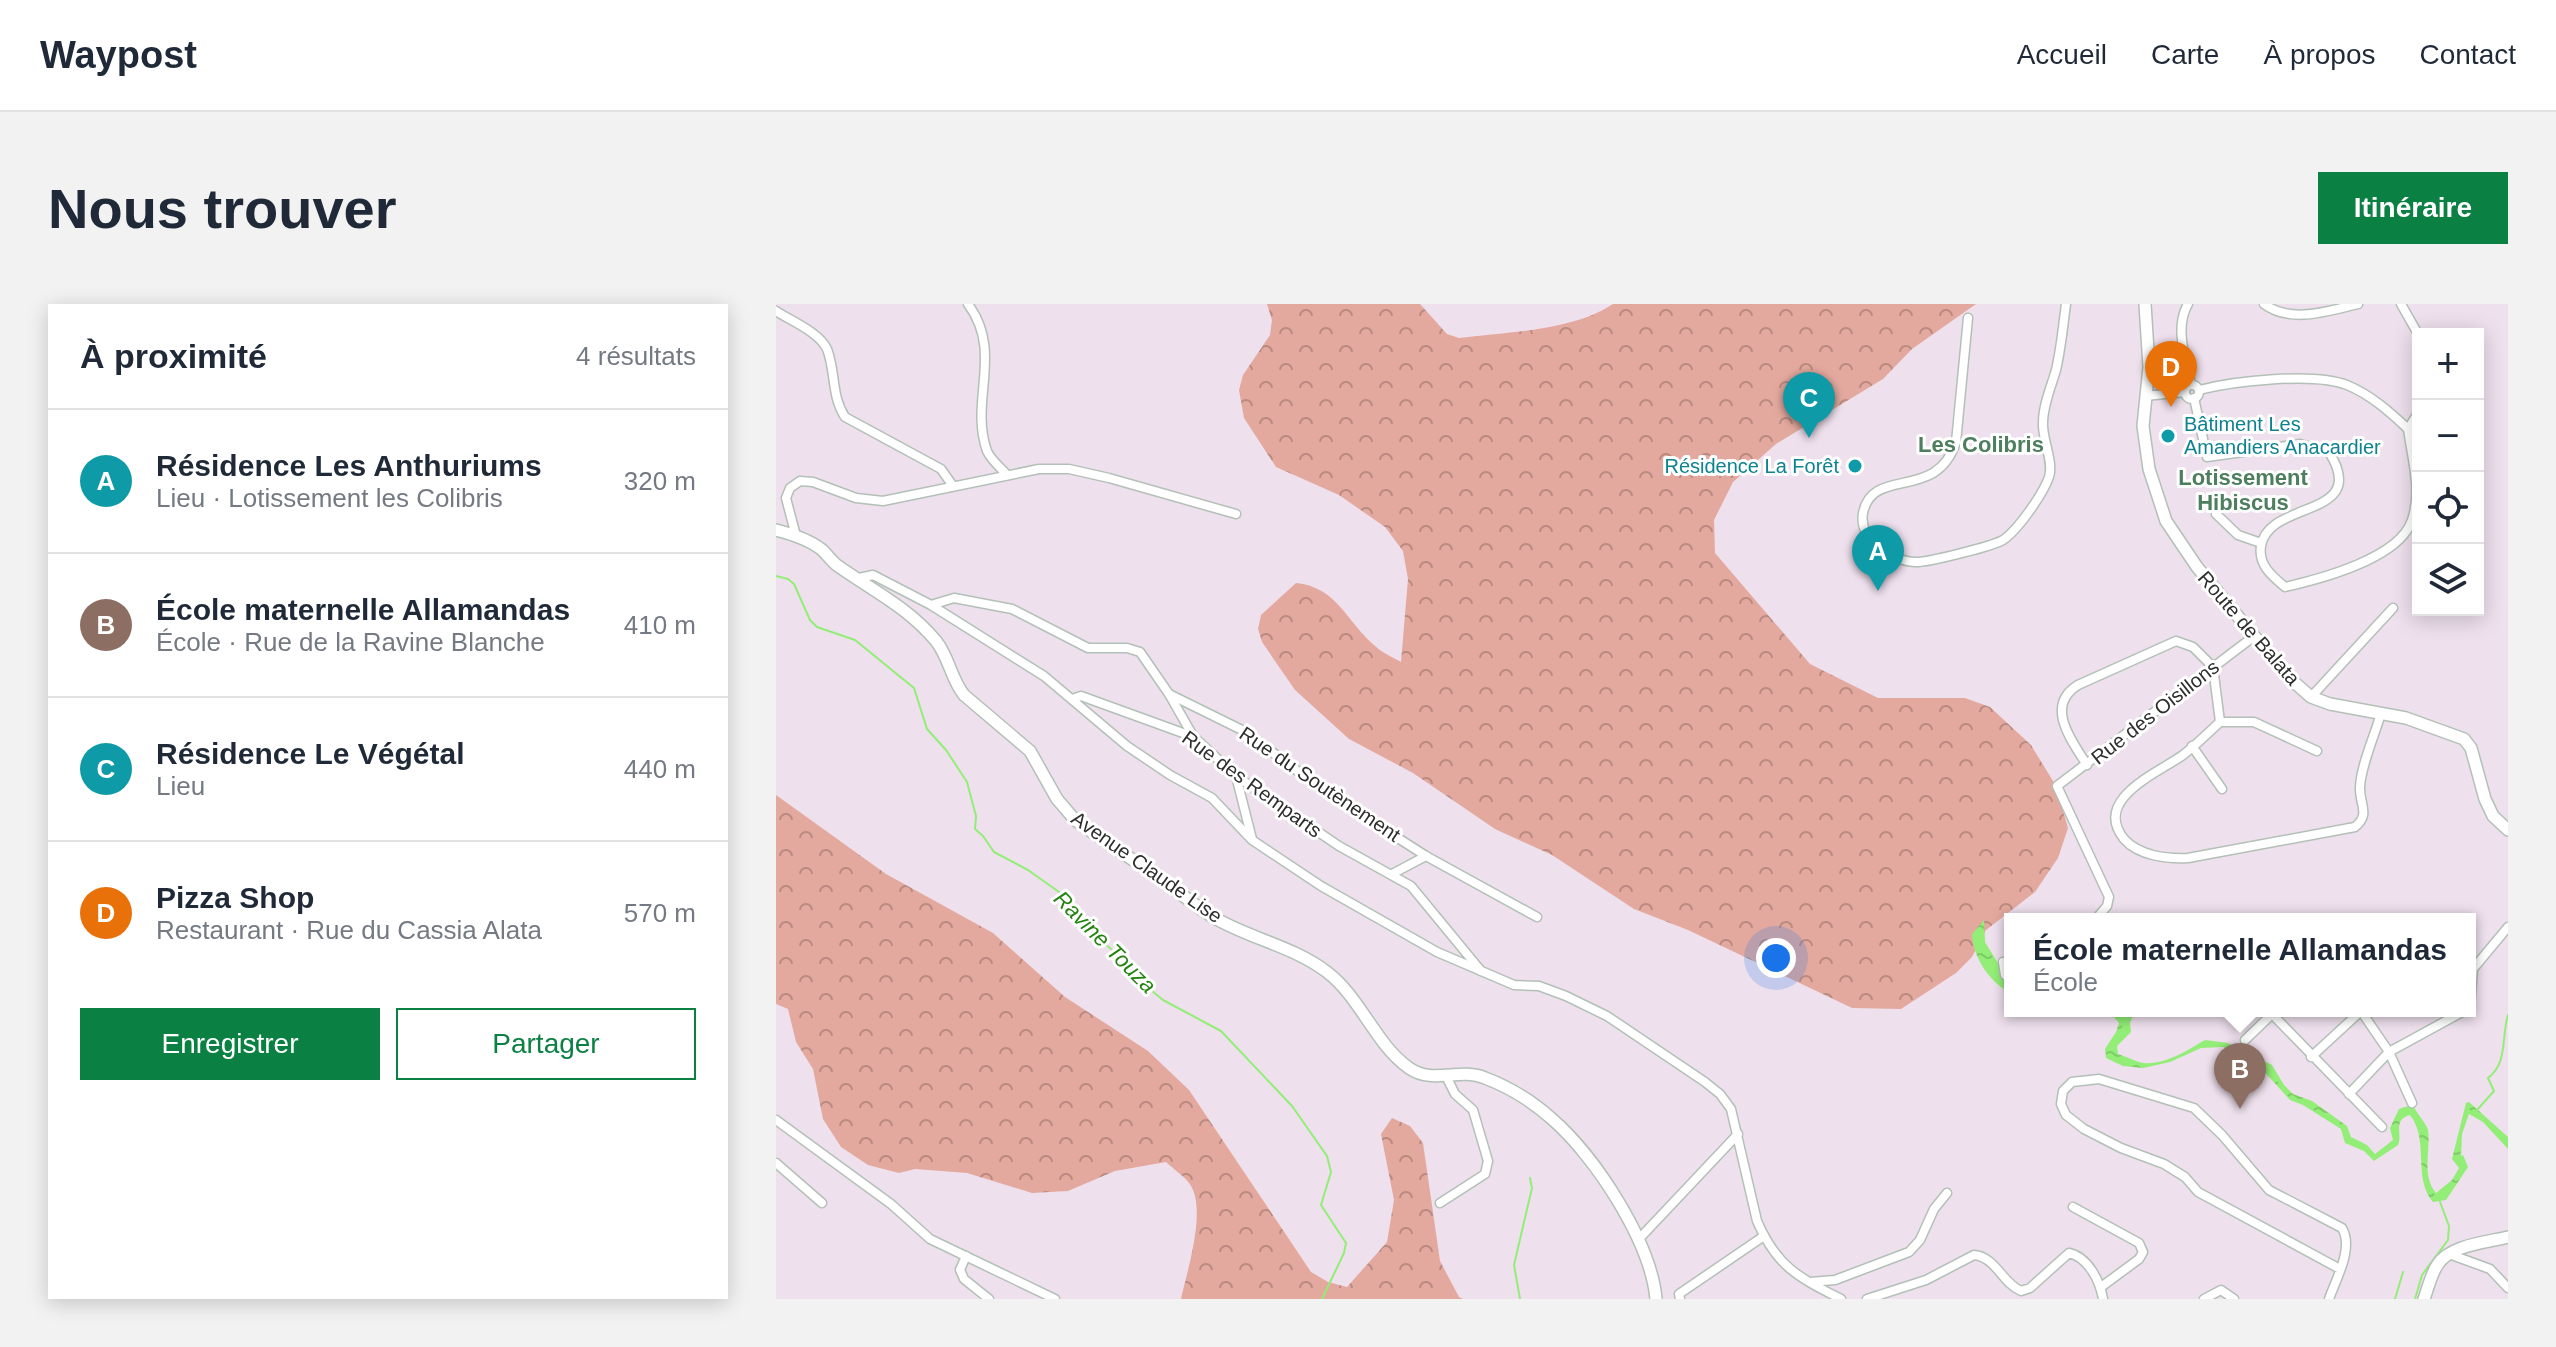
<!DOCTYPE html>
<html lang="fr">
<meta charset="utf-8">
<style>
:root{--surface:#fff;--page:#f2f2f3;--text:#1f2937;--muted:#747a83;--line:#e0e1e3;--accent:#0b8043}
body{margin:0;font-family:Arial,sans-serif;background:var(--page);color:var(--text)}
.controls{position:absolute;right:24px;top:24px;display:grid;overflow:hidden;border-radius:0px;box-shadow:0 4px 20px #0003}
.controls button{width:72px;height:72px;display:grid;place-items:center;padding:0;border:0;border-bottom:2px solid var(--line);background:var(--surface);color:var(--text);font:40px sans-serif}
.you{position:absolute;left:1000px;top:654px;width:28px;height:28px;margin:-20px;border:6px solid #fff;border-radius:50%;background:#1a73e8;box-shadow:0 0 0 12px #1a73e833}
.badge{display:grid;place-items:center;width:52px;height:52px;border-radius:50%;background:var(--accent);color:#fff;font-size:26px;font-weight:700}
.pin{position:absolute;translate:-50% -66px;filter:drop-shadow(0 2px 4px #0008)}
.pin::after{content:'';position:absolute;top:42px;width:28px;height:24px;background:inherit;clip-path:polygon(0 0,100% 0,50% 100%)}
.popup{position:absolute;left:1228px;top:609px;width:472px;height:104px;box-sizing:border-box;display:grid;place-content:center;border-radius:0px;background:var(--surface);filter:drop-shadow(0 2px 6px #0005);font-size:26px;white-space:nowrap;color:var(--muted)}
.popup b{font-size:30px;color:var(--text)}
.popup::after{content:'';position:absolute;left:50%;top:100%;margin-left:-16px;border:16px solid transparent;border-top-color:var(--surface)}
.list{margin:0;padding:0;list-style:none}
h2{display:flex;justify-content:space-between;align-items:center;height:104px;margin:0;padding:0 32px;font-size:34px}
h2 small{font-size:26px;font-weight:400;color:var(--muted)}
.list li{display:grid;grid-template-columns:52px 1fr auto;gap:24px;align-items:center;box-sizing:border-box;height:144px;padding:0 32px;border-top:2px solid var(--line)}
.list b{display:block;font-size:30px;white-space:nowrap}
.list p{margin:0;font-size:26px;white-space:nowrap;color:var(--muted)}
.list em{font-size:26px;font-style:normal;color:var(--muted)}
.actions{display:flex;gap:16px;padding:24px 32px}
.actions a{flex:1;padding:18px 0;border:2px solid var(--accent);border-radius:0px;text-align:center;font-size:28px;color:var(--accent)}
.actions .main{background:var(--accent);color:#fff}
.icon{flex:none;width:44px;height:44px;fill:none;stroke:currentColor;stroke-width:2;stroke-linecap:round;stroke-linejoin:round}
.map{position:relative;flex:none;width:1732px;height:995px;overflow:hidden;border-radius:0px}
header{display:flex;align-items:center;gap:48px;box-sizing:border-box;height:112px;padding:0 40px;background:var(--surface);border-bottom:2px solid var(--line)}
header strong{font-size:38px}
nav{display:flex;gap:44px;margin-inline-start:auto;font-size:28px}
.intro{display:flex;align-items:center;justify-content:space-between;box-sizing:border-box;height:192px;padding:0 48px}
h1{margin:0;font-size:56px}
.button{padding:20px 36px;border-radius:0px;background:var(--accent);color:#fff;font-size:28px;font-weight:700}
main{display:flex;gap:48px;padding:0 48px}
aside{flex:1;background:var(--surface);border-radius:0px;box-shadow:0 4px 20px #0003}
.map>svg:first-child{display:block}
</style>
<header>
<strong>Waypost</strong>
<nav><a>Accueil</a><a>Carte</a><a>À propos</a><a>Contact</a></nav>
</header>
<div class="intro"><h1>Nous trouver</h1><a class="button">Itinéraire</a></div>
<main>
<aside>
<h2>À proximité<small>4 résultats</small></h2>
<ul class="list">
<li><span class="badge" style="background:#0f9aa8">A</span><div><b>Résidence Les Anthuriums</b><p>Lieu · Lotissement les Colibris</p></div><em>320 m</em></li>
<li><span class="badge" style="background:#8d6e63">B</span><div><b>École maternelle Allamandas</b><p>École · Rue de la Ravine Blanche</p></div><em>410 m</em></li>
<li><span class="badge" style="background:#0f9aa8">C</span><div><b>Résidence Le Végétal</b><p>Lieu</p></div><em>440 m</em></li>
<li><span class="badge" style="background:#e8710a">D</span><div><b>Pizza Shop</b><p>Restaurant · Rue du Cassia Alata</p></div><em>570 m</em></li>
</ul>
<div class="actions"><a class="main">Enregistrer</a><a>Partager</a></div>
</aside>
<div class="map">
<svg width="1732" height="995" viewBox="0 0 1732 995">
<defs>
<pattern id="forest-crowns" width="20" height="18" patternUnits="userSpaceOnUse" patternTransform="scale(2)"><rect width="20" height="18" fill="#e4a99e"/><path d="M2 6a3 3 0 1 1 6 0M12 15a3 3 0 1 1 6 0" fill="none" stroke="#b98a81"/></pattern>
<pattern id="water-ripples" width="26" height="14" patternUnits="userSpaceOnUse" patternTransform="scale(2)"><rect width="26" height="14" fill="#92ee76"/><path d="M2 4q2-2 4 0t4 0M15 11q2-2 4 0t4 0" fill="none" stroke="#7ecc66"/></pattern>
</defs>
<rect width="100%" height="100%" fill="#eee0ed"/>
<g fill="url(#forest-crowns)">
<path d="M491,0H644L671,30L683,34C730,28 797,27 837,0H1200L1136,45L1107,75L1000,140L957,178L938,216L939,249L1034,360L1102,394H1189L1214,403L1255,441L1280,482L1292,524L1282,554L1259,588L1210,626L1196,653L1180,669L1125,705L1076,704L912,626L858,605L776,551L719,525L637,469L573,435L519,386L486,338L482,325L485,311L520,279C561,283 570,317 598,341C605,348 616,353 625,358L632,275L627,247L609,223L563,191L500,163L468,114L463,86L467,71L494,31L496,16Z"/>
<path d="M0,491L110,570L217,629L289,693L372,747L413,786L535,968L552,978L571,983L611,938L618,896L605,830L616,814L634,822L647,839L664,957L683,993L687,995H405C411,967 432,903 413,879C407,871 397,865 390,858L339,867L292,887L256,889L191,869L139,865L123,869L92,861L65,843L47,815L37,765L20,738L12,705L0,700Z"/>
</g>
<g fill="url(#water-ripples)">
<path d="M1208,616L1209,638L1234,679V689C1214,678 1197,654 1196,630Z"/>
<path d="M1333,707H1359L1354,719L1355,728L1341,742L1342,750C1349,752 1354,755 1360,757C1382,766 1412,746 1429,736L1452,739L1496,761L1508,781L1517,790L1536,797L1571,822L1575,833L1591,841L1599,850L1617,836L1614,824L1623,805L1632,802L1638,803C1641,810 1650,819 1652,826C1655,846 1645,872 1660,889L1676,876L1683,864L1676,855L1690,799L1693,798L1732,833V845L1707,818L1693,810L1686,830L1685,852L1687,851L1692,863L1670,896L1657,898C1636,873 1654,836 1634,811C1616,816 1627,830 1622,841L1598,857L1588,847L1569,839L1565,825L1527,801L1514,796L1484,763L1447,743L1425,744L1394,758L1367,764L1347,762L1330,754L1329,745L1340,728L1343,719Z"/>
</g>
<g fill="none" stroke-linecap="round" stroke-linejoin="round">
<g stroke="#92ee76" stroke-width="2">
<path d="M0,272L12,275L18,280L34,316L41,323L79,336L138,384L151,425L170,446L191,478L200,512L199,525L207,532L218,548L252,566L283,588L304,619L354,661L364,677L387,696L445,727L516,802L551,852L555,868L545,901L570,939L568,949L546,995"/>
<path d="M1701,806L1718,787L1712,774C1732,759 1725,734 1732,711"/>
<path d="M744,995L738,961L756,884L754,874"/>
<path d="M1619,995L1627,968"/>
<path d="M1639,995L1646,971L1672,936L1673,922L1664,898"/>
</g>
<defs>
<g id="street">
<path d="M192,0C228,49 193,96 211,147C215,156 225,164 231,171"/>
<path d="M1412,0C1398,24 1410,55 1415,81"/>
<path d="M1488,0C1515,20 1552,7 1582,0"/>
<path d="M1625,0L1642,30"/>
<path d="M0,7C15,17 43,28 51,45C60,68 55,92 69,113L165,165L177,182"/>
<path d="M1192,14L1180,138C1160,199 1097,161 1087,209C1082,235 1116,257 1139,258C1150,259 1217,242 1227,236C1242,226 1267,190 1273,173C1278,158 1266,135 1267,119C1267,101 1275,83 1280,66C1285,45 1287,22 1290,0"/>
<circle cx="1416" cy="88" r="7"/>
<path d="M1423,86C1458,77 1538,68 1571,81C1595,91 1614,108 1632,125"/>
<path d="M1369,92L1409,88"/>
<path d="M1418,94L1431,153L1524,140L1553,148C1595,215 1493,195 1485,242C1482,261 1496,272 1509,283C1544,275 1624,254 1636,216C1646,187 1636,154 1632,125"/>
<path d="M1632,125L1642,109"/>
<path d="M1440,210L1462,231L1485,239"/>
<path d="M20,232L10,194L14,184L24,177L37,178L80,194L107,197L263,165H293L333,174L460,210"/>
<path d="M83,274L97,271L155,301L268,372L351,442L394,471L436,494L476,536L545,582L661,648L738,681L763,682L790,692L831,712L929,778L944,790L955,805L981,917C1001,963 1022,973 1065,995"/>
<path d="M155,301L178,294L236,305L312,344H351L364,348L393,390L417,432"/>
<path d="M393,390L468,427L547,486L650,552L761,613"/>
<path d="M1535,393L1617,304"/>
<path d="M296,395L305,392L418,433L460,472L563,542L635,582L705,667"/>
<path d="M1416,442L1446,485"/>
<path d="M1541,447L1478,418H1444C1432,429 1420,441 1407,451C1382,469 1316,495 1348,535C1363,552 1391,555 1412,554L1579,523C1595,510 1583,500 1584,483C1585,461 1599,431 1605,409"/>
<path d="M1311,461C1296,437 1268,402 1302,381L1400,337L1417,343L1437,363L1444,418"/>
<path d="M460,472L476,535"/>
<path d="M616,570L650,552"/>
<path d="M1320,615L1331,602L1333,593L1281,482L1477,333"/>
<path d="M1227,658L1229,671L1234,673"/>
<path d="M1694,704L1697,665L1732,623"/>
<path d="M1585,707L1613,748L1636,799"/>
<path d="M1469,736L1496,710L1606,823"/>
<path d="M1535,753L1585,707"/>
<path d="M1573,790L1613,748L1688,707"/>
<path d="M0,816L115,900L154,935L279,995"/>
<path d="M0,859L46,899"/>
<path d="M664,899L709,870L712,857L697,806L679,790L670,772"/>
<path d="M1297,903L1363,939L1367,948L1363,955L1325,983"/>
<path d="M862,936L962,830"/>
<path d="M1673,950L1714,965L1732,984"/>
<path d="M190,952L184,966L188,975L213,995"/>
<path d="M1034,978L1059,976L1133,948L1144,936L1158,905L1171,889"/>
<path d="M904,995L903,990L988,932"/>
<path d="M1091,995L1150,976L1198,951C1220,953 1226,979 1245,987L1254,984L1293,949C1312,953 1324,977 1327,995"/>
<path d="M1428,995L1445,986L1458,995"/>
<path d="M1553,995C1560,975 1578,944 1566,924L1493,886L1446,831L1418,804L1323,775L1296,778L1287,787L1285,800L1290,811L1308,825L1345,844L1388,860L1409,873L1422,888L1564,965"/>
</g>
<g id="secondary">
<path d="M1369,0L1373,63L1367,122L1373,165L1390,217L1421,263L1512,373L1535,393L1554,400L1630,414L1688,435L1695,444L1709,495L1717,512L1732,526"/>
<path d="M0,226C16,230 32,235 45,245C51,250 56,258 62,262C96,286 133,304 160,337C173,353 175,375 188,391L254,447L281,495L299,516C330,538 362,559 393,581C408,592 422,604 437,613C474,635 517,642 551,668C585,694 599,740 633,764C657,781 684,763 709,774C733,783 757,798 776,815C819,852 875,938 880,995"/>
<path d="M1648,995C1652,984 1655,970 1662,960C1674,941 1712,938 1732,933"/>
</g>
</defs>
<use href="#street" stroke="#b3c0b7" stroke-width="11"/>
<use href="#secondary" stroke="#b3c0b7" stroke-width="14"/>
<use href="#street" stroke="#fff" stroke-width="8"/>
<use href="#secondary" stroke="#fff" stroke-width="11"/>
</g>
<g fill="#0f9aa8" stroke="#fff" stroke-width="3">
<circle cx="1392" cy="132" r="8"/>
<circle cx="1079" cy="162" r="8"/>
</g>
<g text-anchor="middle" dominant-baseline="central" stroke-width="6" stroke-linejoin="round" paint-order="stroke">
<g font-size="20" fill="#0d838f" stroke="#fff" text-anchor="start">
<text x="1408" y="120">Bâtiment Les<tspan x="1408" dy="23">Amandiers Anacardier</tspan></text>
<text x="1063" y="162" text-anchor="end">Résidence La Forêt</text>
</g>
<g font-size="20" fill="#2d2d2d" stroke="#fff">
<text transform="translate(1473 324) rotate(49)">Route de Balata</text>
<text transform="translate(1379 408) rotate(-38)">Rue des Oisillons</text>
<text transform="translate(476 480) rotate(36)">Rue des Remparts</text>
<text transform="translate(544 480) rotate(34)">Rue du Soutènement</text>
<text transform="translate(371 563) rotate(35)">Avenue Claude Lise</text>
</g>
<g font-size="22" font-weight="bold" fill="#4d7e5d" stroke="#fff">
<text x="1205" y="140">Les Colibris</text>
<text x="1467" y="173">Lotissement<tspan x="1467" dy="25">Hibiscus</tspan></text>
</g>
<g font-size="22" font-style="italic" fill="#22830f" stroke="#fff">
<text transform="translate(329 638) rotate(45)">Ravine Touza</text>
</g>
</g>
</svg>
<div class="controls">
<button>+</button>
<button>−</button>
<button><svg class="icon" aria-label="locate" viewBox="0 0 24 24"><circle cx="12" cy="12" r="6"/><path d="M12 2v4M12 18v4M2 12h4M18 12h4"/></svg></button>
<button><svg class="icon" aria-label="layers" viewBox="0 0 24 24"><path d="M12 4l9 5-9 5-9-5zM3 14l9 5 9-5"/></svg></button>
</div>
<div class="you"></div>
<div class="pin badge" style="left:1102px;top:287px;background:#0f9aa8">A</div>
<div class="pin badge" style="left:1464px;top:805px;background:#8d6e63">B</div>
<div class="popup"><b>École maternelle Allamandas</b>École</div>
<div class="pin badge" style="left:1033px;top:134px;background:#0f9aa8">C</div>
<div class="pin badge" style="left:1395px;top:103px;background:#e8710a">D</div>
</div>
</main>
